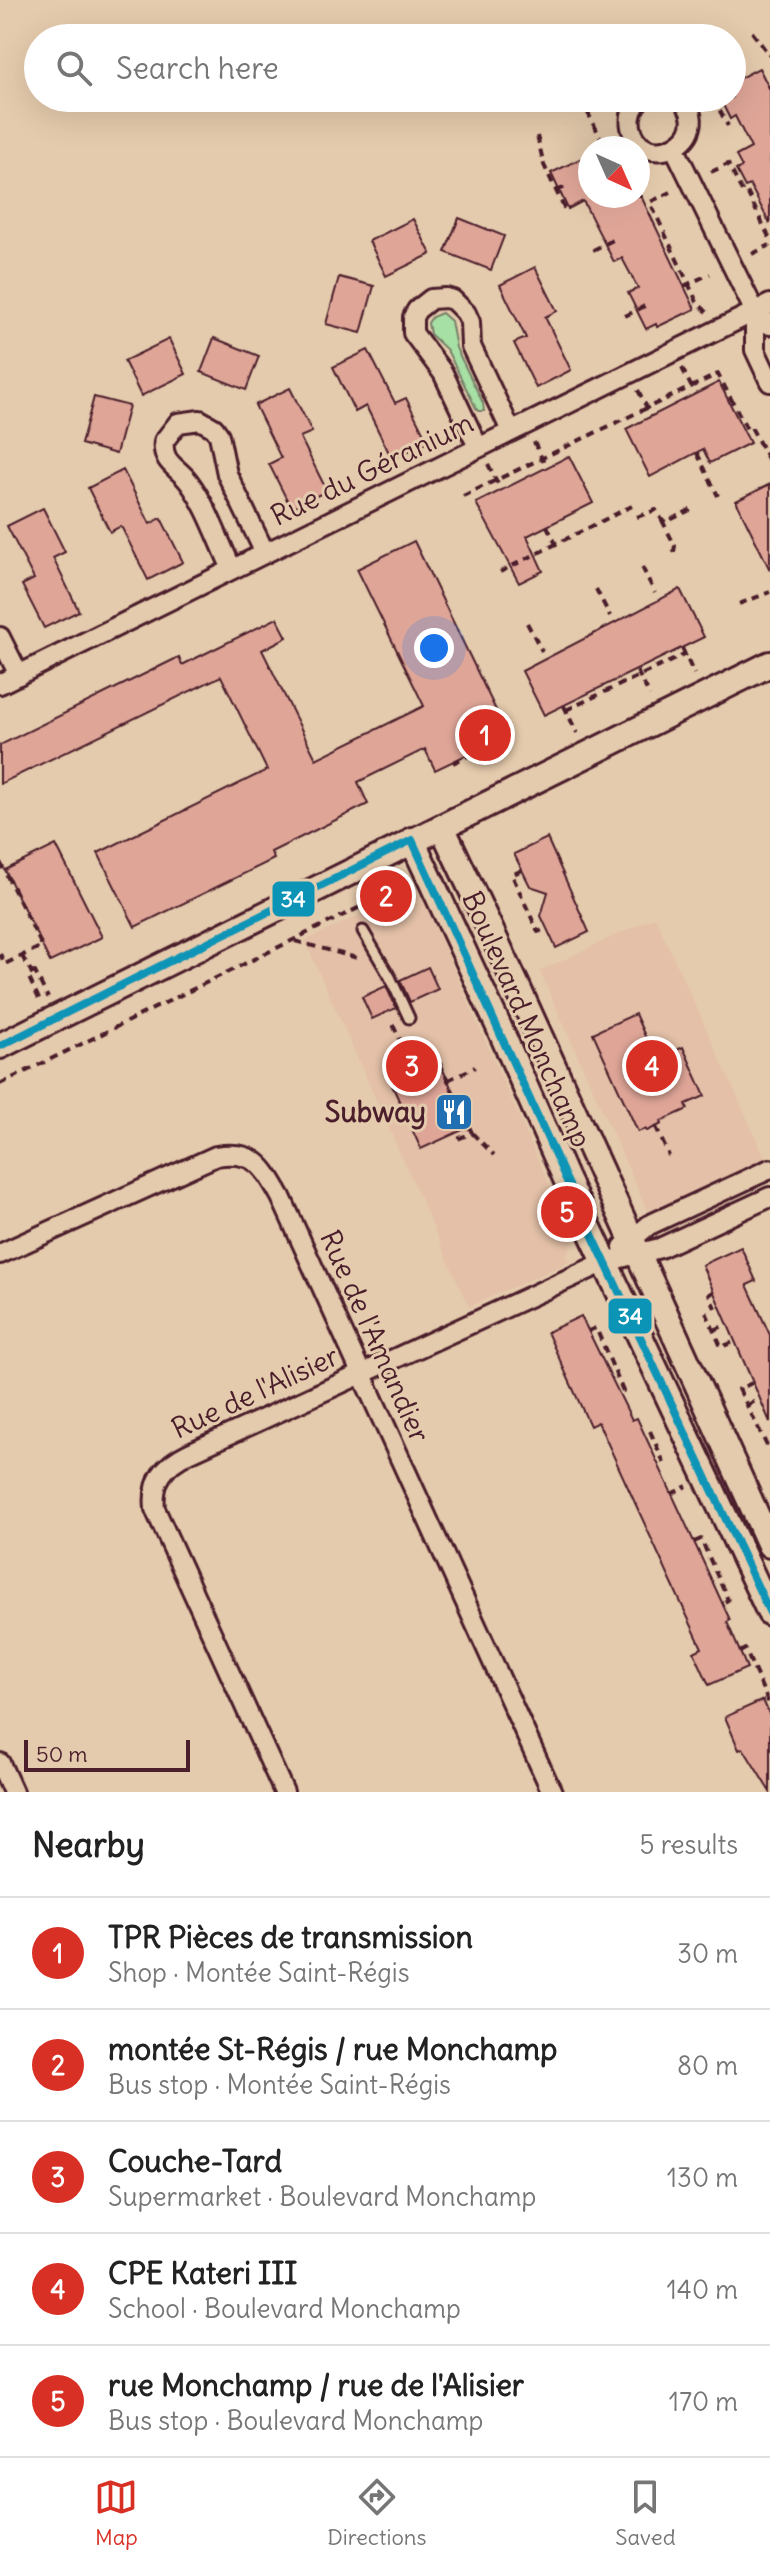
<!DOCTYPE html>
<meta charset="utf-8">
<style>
:root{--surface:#fff;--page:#f6f6f6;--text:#222;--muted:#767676;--line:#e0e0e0;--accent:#d93025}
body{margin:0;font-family:Delius,sans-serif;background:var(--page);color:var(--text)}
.compass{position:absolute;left:578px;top:136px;width:72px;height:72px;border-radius:50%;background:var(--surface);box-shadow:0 8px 32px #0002;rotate:135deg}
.scale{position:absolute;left:24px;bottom:20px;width:166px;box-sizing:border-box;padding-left:8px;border:4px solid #4a1f2b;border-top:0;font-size:22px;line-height:28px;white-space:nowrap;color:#4a1f2b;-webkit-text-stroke:6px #e5cbad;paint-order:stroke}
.you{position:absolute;left:434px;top:648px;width:28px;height:28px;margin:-20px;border:6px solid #fff;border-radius:50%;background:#1a73e8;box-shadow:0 0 0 12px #1a73e833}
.badge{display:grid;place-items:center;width:52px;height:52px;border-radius:50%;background:var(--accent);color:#fff;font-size:26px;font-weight:700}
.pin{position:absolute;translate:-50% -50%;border:4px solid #fff;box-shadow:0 2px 8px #0006}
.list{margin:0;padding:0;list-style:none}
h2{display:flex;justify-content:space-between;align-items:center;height:104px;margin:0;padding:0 32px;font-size:34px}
h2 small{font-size:26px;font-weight:400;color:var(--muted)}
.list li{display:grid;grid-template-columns:52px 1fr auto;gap:24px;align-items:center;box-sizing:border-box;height:112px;padding:0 32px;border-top:2px solid var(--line)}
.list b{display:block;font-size:30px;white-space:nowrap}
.list p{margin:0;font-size:26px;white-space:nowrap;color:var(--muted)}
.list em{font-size:26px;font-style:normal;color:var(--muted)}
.icon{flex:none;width:44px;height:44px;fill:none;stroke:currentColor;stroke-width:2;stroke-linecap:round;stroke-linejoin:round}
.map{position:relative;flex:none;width:770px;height:1792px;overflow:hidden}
.search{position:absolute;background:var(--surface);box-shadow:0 8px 32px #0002;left:24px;right:24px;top:24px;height:88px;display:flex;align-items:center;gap:20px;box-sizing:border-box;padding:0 28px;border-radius:44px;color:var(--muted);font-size:30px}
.sheet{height:664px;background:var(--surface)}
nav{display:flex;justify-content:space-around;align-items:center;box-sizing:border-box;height:112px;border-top:2px solid var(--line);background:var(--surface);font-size:22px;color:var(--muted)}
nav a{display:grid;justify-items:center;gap:4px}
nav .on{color:var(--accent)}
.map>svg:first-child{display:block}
</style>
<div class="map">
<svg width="770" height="1792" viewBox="0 0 770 1792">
<rect width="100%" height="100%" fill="#e5cbad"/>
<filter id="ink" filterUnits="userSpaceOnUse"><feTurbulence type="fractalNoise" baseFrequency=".0125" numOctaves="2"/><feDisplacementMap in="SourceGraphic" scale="16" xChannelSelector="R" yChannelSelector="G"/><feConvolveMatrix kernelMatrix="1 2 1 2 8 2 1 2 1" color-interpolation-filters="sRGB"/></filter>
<g filter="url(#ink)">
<g fill="#e3c0a7">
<path d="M413,890L421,895L574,1241L565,1256L569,1260L562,1265L469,1307L305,941Z"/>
<path d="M655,917L766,1160L651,1211L647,1210L540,971Z"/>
</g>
<path fill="#a7e0a5" stroke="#788068" stroke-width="2" d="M442,313L451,321L456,348L483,403L484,411H478L476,408L447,350L430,334L428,323L432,317Z"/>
<g fill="#dfa698" stroke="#4a1f2b" stroke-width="2">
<path d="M759,68L770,90V224L750,185L745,187L736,170L742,167L736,156L751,148L735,116L730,119L721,101L732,98V82Z"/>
<path d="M590,154V196H641L695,309L657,327L656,324L646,329L628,293L638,288L622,258L614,262L583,201L568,209L551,173Z"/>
<path d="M459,218L504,236L491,270L445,252Z"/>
<path d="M413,219L431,254L386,276L369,241Z"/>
<path d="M535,267L557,311L545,317L571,370L536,388L514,343L526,338L500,285Z"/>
<path d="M339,277L374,286L361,333L326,324Z"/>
<path d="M214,338L259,356L246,390L201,372Z"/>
<path d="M169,339L186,374L141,396L124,361Z"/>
<path d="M368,350L395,403L406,398L428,442L392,459L366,406L355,412L333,367Z"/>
<path d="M719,382L750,443L710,463L703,449L650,477L626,429Z"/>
<path d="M290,388L312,432L300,437L327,491L291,508L269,464L281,458L255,405Z"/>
<path d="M94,397L129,406L116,454L81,444Z"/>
<path d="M569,456L593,503L527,536L543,571L519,583L476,503Z"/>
<path d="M123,470L150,524L161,518L183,562L148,580L121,526L110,532L88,488Z"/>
<path d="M770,484V570L736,501Z"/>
<path d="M43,508L65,552L53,558L79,611L44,628L22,585L34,579L7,526Z"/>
<path d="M414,541L508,735L435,770L425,749L358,782L368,804L271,852L274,859L135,927L98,853L267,770L221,676L0,784V745L179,657L182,665L277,618L287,637L262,650L316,759L424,706L357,569Z"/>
<path d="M680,589L704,637L544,715L522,671Z"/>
<path d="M547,838L589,932L556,948L541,916L548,892L530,886L514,854Z"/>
<path d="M56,845L102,937L50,962L5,870Z"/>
<path d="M428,967L438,989L410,1002L400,980Z"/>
<path d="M386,986L396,1008L372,1019L362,997Z"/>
<path d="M635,1014L653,1054L662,1050L664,1056L683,1047L705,1096L686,1104L688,1109L661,1121L662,1124L647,1131L645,1129L638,1132L593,1033Z"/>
<path d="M434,1050L469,1127L421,1149L386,1072Z"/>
<path d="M741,1247L756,1281L747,1285L770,1335V1422L702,1265Z"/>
<path d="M581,1316L632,1420L637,1418L730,1620L727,1622L747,1668L709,1685L694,1652L702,1648L668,1575L598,1422L590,1426L547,1332Z"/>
<path d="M763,1700L770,1716V1792L743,1748L739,1750L725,1717Z"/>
</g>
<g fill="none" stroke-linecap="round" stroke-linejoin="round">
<defs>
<path id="lane" d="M363,931L390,977L409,1018"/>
<g id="street">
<path d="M641,98C633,106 629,116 631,127C641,176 720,139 681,98"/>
<path d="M674,147L755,312L770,325"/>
<path d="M755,312V350L770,382"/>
<path d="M478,447L443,373L413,333V317L417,310L431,299L446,298L453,300L466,313L470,322L471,346L511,431"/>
<path d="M232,569C219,542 207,506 189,482C178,467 161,463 164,441L178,423L200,420L214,428L219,435L227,474L265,553"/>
<path d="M0,637L19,675"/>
<path d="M0,684L770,304"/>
<path d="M623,1247L649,1225L770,1169"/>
<path d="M0,1254L216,1156C254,1150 263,1165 281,1197L552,1792"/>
<path d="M0,1763L13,1792"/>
<path d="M284,1792L155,1509C152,1480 164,1465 189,1453L605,1262L660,1248L770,1197"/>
</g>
<g id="secondary">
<path d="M442,827L517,986L770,1545"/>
<path d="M412,840L498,1025L566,1179L770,1613"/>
<path d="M0,1046L770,664"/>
</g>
</defs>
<use href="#lane" stroke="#4a1f2b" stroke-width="15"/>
<use href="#street" stroke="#4a1f2b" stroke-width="24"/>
<use href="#secondary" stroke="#4a1f2b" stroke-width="30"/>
<g stroke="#4a1f2b" stroke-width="4" stroke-dasharray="8 6" stroke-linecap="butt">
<path d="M752,32L770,56"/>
<path d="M768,87L770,86"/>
<path d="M713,98L728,126"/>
<path d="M587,111L605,146L610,148"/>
<path d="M537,136L544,165L566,212"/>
<path d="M711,172L728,164L743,193L747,192L770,239"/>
<path d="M557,191L569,185"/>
<path d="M671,192L650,202L697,302L709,314"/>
<path d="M593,250L615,239"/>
<path d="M752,254L770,245"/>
<path d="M684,286L710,274"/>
<path d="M625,316L647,305"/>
<path d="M682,368L695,394"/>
<path d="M638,390L651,416"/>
<path d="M534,442L546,467"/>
<path d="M697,453L718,496"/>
<path d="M488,464L501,490"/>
<path d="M463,496L718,374L747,429L751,427L770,463"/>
<path d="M637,517L656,510L662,520L666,522L692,509"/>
<path d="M662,520L675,546L674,551L667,554"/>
<path d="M547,526L556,544"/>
<path d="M642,567L655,593"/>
<path d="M500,572L632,506"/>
<path d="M596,589L610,616"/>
<path d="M739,604L770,592"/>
<path d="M527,623L542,651"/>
<path d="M682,648L694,674"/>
<path d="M637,671L650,696"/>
<path d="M564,706L577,733"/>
<path d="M566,710L686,654"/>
<path d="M453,763L497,742L483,747"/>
<path d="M0,862L42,946L5,964L0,954"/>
<path d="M522,870L512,875L538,932L547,928"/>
<path d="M295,941L357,958"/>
<path d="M22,956L32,973L28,976L40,1001"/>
<path d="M32,973L35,972L48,998"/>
<path d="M393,1025L410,1061"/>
<path d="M434,1050L472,1133L455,1140"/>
<path d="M448,1080L475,1067"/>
<path d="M0,1084L407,884"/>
<path d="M656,1127L669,1156"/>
<path d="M472,1133L494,1155"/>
<path d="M714,1292L709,1294L715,1308"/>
<path d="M706,1312L721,1347L734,1342"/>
<path d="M714,1330L726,1325"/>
<path d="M588,1331L596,1328L623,1391L620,1393"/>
<path d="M752,1383L739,1389L770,1452"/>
<path d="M747,1405L760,1399"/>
<path d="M650,1431L664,1463"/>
<path d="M671,1494L687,1486"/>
<path d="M694,1542L701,1539L728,1600L722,1603"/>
<path d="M740,1652L745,1649L770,1706"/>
</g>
<use href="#lane" stroke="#e5cbad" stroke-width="9"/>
<use href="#street" stroke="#e5cbad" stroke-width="18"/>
<use href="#secondary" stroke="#e5cbad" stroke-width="24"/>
<defs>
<path id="bus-1" d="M0,1046L412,840L566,1179L770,1613"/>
</defs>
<use href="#bus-1" stroke="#e5cbad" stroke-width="14"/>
<use href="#bus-1" stroke="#0b94b6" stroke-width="8"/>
</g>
</g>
<defs>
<symbol id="restaurant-square" viewBox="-11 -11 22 22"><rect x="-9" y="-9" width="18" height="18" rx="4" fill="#1f6fb2" stroke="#e5cbad"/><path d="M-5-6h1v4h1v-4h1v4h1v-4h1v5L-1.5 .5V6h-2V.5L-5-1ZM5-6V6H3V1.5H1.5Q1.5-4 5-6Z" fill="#fff"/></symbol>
</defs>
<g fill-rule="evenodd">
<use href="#restaurant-square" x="432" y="1090" width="44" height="44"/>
</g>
<g text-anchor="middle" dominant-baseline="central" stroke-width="6" stroke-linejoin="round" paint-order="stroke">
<g font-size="28" fill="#4a1f2b" stroke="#e5cbad">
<text transform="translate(372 469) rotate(-26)">Rue du Géranium</text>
<text transform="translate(527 1019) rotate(66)">Boulevard Monchamp</text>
<text transform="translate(375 1336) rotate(66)">Rue de l'Amandier</text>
<text transform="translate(255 1392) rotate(-25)">Rue de l'Alisier</text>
</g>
<g font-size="28" font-weight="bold" fill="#4a1f2b" stroke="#e5cbad" text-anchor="end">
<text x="426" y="1112">Subway</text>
</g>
</g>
<g stroke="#e5cbad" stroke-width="3">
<rect x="271" y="880" width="45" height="38" rx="8" fill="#0b94b6"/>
<rect x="607" y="1297" width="46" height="38" rx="8" fill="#0b94b6"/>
</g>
<g font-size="22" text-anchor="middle" font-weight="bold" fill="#fff">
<text x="293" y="907">34</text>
<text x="630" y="1324">34</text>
</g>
</svg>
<svg class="compass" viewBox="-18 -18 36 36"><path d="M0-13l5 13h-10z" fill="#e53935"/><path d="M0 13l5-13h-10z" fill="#767676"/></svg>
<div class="scale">50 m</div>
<div class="you"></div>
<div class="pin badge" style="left:485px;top:735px">1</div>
<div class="pin badge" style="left:386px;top:896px">2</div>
<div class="pin badge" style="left:412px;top:1066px">3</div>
<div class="pin badge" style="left:652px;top:1066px">4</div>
<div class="pin badge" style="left:567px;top:1212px">5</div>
<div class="search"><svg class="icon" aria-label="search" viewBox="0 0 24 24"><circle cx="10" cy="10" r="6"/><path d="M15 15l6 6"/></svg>Search here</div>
</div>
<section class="sheet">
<h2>Nearby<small>5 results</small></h2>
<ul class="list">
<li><span class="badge">1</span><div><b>TPR Pièces de transmission</b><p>Shop · Montée Saint-Régis</p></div><em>30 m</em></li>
<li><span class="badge">2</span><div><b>montée St-Régis / rue Monchamp</b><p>Bus stop · Montée Saint-Régis</p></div><em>80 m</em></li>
<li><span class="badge">3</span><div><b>Couche-Tard</b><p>Supermarket · Boulevard Monchamp</p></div><em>130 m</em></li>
<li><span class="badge">4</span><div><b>CPE Kateri III</b><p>School · Boulevard Monchamp</p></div><em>140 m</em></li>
<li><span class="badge">5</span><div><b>rue Monchamp / rue de l'Alisier</b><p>Bus stop · Boulevard Monchamp</p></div><em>170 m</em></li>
</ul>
</section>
<nav>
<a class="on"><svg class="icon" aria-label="map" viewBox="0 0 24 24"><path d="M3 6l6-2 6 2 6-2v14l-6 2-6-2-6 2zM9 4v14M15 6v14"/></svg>Map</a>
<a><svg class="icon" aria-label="directions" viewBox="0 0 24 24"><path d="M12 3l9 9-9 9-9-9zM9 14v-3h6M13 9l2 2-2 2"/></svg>Directions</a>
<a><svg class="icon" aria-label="saved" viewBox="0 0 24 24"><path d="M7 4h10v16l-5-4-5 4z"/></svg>Saved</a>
</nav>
